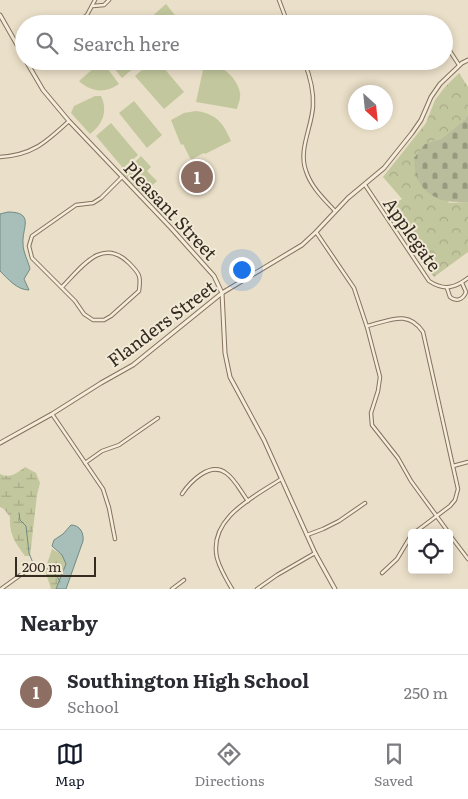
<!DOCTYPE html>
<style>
:root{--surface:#fff;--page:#f7f7f7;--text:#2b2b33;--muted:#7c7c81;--line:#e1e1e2;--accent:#111827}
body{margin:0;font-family:Literata,serif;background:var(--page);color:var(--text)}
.controls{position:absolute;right:15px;bottom:15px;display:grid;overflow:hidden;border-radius:5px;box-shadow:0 2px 8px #0003}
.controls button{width:45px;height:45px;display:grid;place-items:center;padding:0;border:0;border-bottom:1px solid var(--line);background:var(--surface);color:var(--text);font:25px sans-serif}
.compass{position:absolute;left:348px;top:85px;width:45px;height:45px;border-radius:50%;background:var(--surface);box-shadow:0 2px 8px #0003;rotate:153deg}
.scale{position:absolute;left:15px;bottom:12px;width:81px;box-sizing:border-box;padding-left:5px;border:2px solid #362b21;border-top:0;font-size:14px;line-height:18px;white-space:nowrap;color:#362b21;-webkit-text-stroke:4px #f2ead7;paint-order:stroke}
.you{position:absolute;left:241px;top:269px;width:18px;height:18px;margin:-12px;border:4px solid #fff;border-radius:50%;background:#1a73e8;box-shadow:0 0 0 8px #1a73e833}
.badge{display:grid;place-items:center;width:32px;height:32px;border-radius:50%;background:var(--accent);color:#fff;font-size:16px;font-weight:700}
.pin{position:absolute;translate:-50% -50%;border:2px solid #fff;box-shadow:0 1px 5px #0006}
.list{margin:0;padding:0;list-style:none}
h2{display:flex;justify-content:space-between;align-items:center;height:65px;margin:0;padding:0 20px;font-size:21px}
h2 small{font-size:16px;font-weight:400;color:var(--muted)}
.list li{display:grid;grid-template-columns:32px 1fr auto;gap:15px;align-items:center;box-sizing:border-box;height:75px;padding:0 20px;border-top:1px solid var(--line)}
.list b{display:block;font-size:19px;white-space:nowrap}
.list p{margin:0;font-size:16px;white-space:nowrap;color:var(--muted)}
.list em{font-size:16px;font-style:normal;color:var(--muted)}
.icon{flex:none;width:28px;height:28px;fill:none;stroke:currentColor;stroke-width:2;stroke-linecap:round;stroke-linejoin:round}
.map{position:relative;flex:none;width:468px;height:589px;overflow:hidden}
.search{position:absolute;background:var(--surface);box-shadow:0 2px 8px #0003;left:15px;right:15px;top:15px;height:55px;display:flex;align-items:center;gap:12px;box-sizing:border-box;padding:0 18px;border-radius:28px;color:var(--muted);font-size:19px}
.sheet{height:140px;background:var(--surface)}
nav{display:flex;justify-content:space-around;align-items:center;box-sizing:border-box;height:70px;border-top:1px solid var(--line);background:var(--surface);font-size:14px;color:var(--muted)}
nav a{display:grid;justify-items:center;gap:2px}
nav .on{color:var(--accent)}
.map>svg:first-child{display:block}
</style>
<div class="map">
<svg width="468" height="589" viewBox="0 0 468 589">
<defs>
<pattern id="forest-crowns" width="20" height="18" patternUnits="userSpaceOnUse" patternTransform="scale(1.25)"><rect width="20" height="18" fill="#c3c79d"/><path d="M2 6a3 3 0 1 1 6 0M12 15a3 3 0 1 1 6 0" fill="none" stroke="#a8ab87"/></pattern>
<pattern id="wetland-marsh" width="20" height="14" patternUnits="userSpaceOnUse" patternTransform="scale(1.25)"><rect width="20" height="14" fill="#c3c79d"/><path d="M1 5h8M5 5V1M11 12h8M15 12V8" fill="none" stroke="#a8ab87"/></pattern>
<pattern id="cemetery-stones" width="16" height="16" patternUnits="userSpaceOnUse" patternTransform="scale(1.25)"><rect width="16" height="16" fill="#b9bd9b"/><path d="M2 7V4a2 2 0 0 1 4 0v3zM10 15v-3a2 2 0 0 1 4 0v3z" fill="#979a7e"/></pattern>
</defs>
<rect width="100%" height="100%" fill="#eadfc8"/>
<path fill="url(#forest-crowns)" d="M459,73L468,87V114L465,119L442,138L425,144L449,203L468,202V252L434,277L386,209L402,199L383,177L426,123L435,100L445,87Z"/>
<g fill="url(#wetland-marsh)">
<path d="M25,467L36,473L40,483L37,495L30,556H25C15,543 9,534 10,517L4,509L0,507V474C10,479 17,473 25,467Z"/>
<path d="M52,549L62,555L66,564L56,589H51L45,570Z"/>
</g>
<path fill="url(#cemetery-stones)" d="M468,114V202C448,203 430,200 419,182C415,176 415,165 414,158L425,144L442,138L465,119Z"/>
<g fill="#c3c79d">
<path d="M166,4L182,24H152L149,19Z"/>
<path d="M102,61L119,84C105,94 91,92 79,81Z"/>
<path d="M108,61H142L122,78Z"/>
<path d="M152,61H158L184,92L164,109L135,76Z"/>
<path d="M205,61C220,63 238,78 240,93C241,99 238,104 237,109L196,102Z"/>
<path d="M95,96H101C108,111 103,124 90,134L71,113L74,106Z"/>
<path d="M134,101L162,135L147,148L119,113Z"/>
<path d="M196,111C216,114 223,122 231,141L205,154L204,153L192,159L190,158L183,144L181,145L171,120L184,113Z"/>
<path d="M111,123L138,155L123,168L96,136Z"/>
<path d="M141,156L151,167L147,171L157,181L143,194L123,174Z"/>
</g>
<g fill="#a8beb8" stroke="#708c85">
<path d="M8,212C35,212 22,228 23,243C23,253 28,260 30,269L24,279L29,290C17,290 8,279 0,271V214Z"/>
<path d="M71,525C80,525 84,533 83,541L66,589H56L66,564L62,555L52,546L54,540L63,534Z"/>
</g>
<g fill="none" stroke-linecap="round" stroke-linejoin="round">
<path stroke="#708c85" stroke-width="1" d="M19,513L20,520L26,526L29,553L33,563C45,569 54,568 60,582"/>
<defs>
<g id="minor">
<path d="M279,0L288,24"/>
<path d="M93,6L104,5L109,0"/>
<path d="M429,18L432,24"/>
<path d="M75,24L87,15L95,0"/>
<path d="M444,42L459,65"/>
<path d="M304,61C310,76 314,90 313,106C312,127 298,150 306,171C311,187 324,199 335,211"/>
<path d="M0,157C33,155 46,142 69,121"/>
<path d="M365,185L429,281C444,291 455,288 468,278"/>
<path d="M316,232L354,288L367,327L380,377L378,391L371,413L372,425L398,458L411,481L449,533"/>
<path d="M62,287C81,268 102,236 129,263C140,274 141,276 139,291L111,316L104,320H93L84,314L75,301L32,258L29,246L32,236L76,205L93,203L101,198L122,177"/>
<path d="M447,288L450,297C456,302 463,300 466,292L462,283"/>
<path d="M367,326C389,321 408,309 423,332L458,489L455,500L450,506L414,533"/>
<path d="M52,414L103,489L109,508L115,539"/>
<path d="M85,463L102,451L119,445L158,418"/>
<path d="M453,466L468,462"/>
<path d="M182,494C190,482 210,461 226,473C235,479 241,492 248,501"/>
<path d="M449,534L468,559"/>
<path d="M307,535L323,529L339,521L365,503"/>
<path d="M382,573L397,559L412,534"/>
<path d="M1,589L26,571"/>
<path d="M172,589L184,580"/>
<path d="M232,589C226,579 220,569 217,558C208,518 254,497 281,479"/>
<path d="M257,589L277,575L315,553"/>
</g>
<g id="tertiary">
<path d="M0,15L24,57"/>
<path d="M26,61L43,90L69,121L171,228L214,276L222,293L225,353L230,377L264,440L315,553L335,589"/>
<path d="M0,443L52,414L101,383L133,365L222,293L302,245L316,232L348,198L384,168L412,133L421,120L431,97L440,84L462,63L468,60"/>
</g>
</defs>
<use href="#minor" stroke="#84725f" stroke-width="4.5"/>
<use href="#tertiary" stroke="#84725f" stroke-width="5"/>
<use href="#minor" stroke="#f5edda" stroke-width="2.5"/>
<use href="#tertiary" stroke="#f5edda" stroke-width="3"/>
</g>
<g text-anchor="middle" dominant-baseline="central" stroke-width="4" stroke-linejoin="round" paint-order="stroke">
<g font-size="18" fill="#362b21" stroke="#f2ead7">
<text transform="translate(171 210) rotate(47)">Pleasant Street</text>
<text transform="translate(413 234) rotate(55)">Applegate</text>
<text transform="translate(161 323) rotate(-37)">Flanders Street</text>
</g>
</g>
</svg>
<div class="controls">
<button><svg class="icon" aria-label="locate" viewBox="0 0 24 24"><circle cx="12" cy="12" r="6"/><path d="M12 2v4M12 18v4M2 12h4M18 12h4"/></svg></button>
</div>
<svg class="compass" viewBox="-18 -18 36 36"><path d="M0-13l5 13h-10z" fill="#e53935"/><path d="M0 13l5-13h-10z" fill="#7c7c81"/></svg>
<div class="scale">200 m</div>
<div class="you"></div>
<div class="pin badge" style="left:197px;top:177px;background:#8d6e63">1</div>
<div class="search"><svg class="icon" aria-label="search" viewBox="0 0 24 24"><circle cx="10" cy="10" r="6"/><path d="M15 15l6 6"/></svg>Search here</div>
</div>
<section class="sheet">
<h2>Nearby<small></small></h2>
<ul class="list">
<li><span class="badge" style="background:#8d6e63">1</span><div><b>Southington High School</b><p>School</p></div><em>250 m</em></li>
</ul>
</section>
<nav>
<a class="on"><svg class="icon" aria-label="map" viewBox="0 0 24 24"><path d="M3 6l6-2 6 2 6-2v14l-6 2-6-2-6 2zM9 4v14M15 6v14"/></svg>Map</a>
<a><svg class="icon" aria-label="directions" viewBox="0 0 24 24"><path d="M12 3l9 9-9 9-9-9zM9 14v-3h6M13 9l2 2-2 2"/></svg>Directions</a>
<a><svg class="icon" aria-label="saved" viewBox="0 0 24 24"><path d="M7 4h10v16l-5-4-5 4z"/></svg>Saved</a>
</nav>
